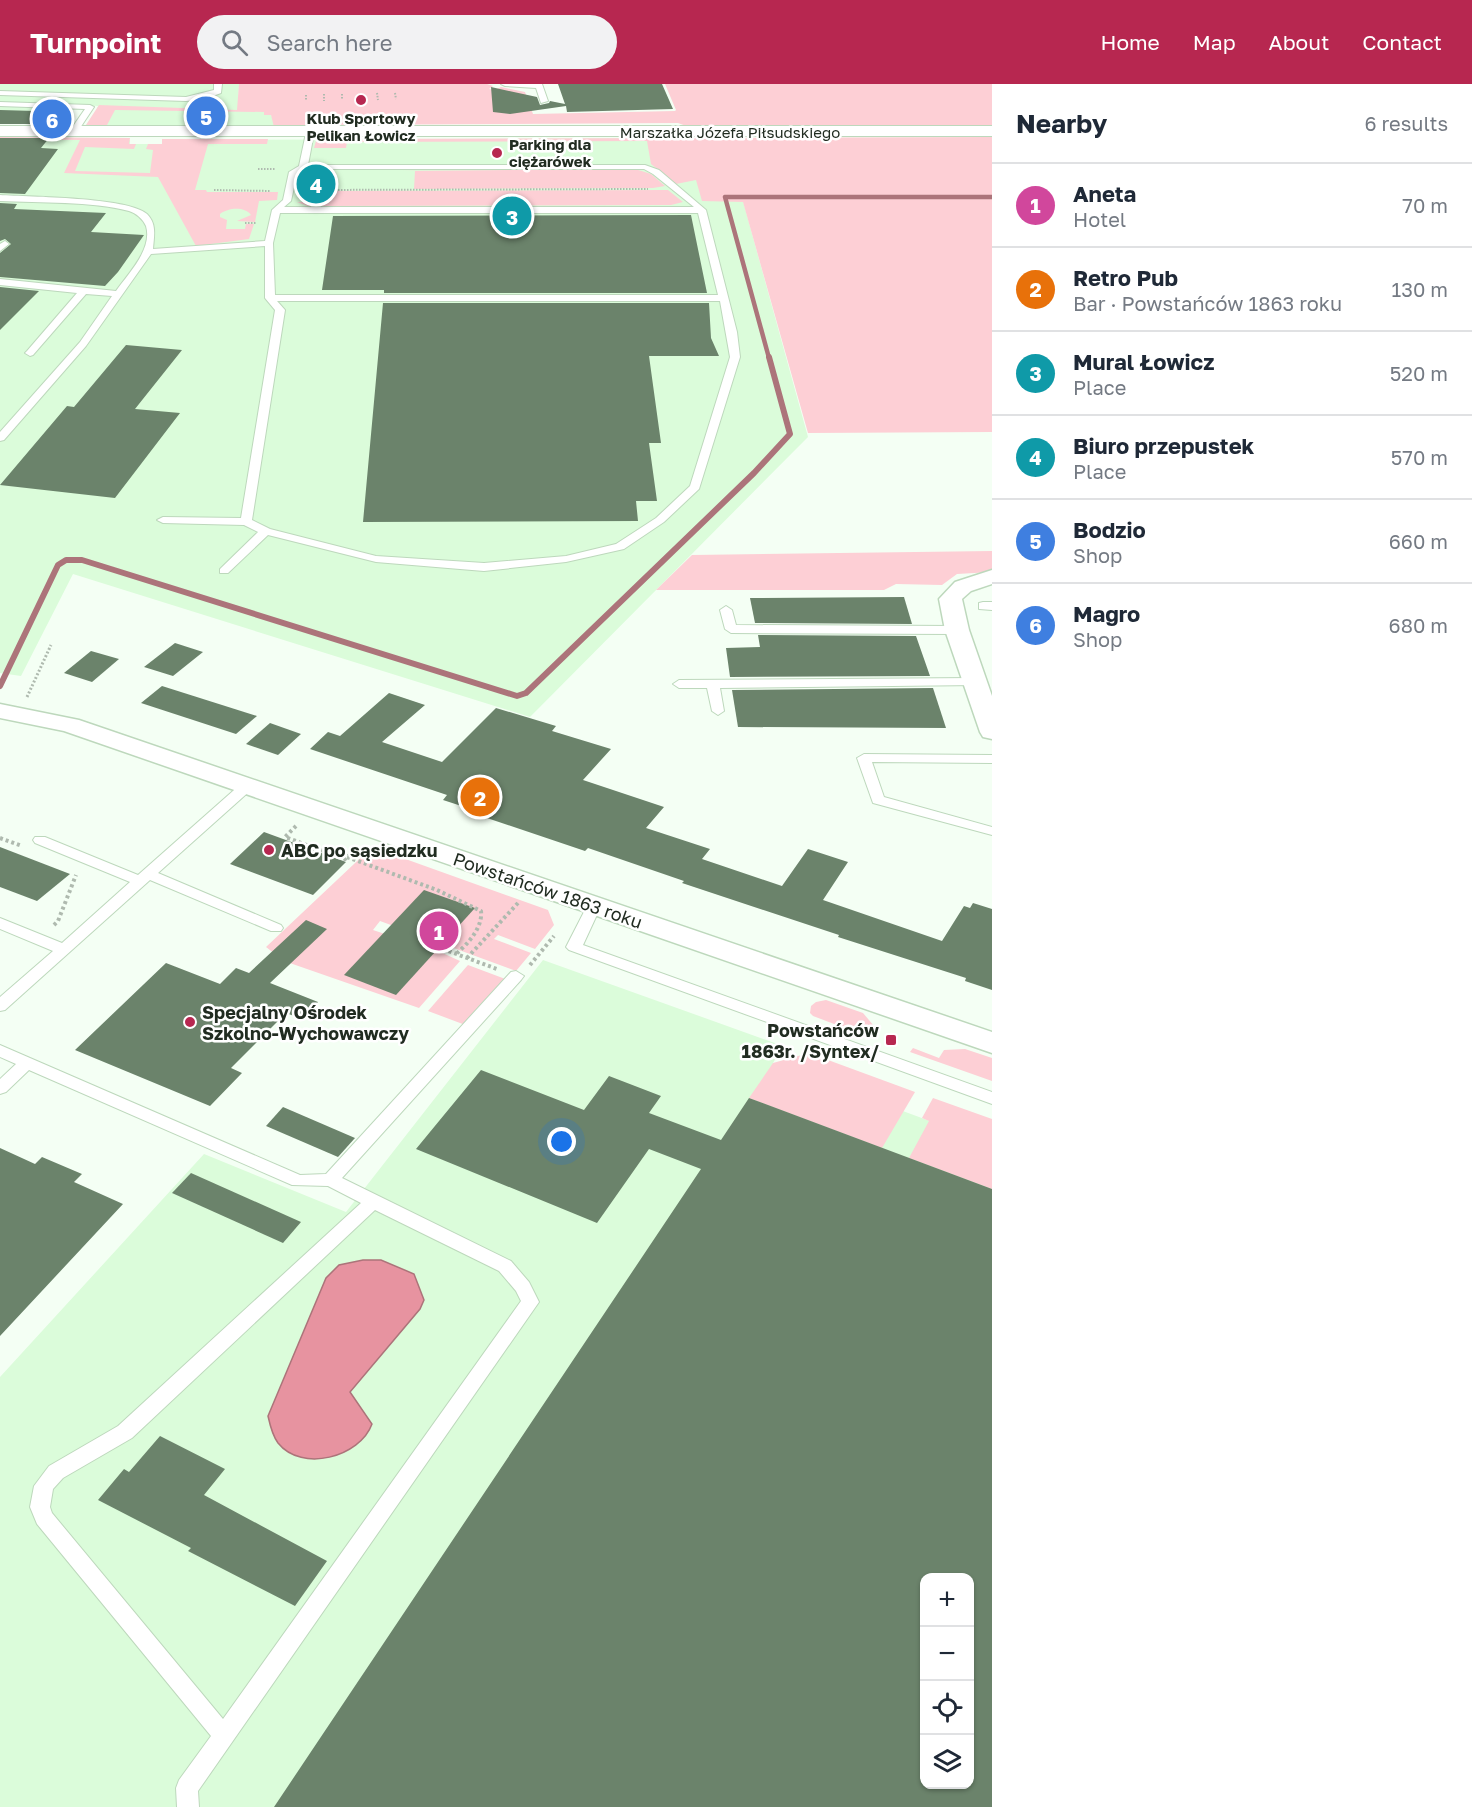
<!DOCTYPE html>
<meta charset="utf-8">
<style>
:root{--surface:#fff;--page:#f2f2f3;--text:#1f2937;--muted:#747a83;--line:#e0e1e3;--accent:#b72750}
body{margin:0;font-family:"Golos Text",sans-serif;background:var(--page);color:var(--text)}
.controls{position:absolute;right:18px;bottom:18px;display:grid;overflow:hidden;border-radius:12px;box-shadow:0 2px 4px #0004}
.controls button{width:54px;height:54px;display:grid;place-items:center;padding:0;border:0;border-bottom:2px solid var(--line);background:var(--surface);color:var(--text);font:30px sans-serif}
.you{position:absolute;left:562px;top:1058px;width:21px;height:21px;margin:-15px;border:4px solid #fff;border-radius:50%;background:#1a73e8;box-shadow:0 0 0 9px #1a73e833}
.badge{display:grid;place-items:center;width:39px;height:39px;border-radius:50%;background:var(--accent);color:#fff;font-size:20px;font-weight:700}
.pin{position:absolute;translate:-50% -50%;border:3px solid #fff;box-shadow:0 2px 6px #0006}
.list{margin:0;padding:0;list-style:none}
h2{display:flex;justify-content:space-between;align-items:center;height:78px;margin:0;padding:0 24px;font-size:26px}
h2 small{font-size:20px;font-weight:400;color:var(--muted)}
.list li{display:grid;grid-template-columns:39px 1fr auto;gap:18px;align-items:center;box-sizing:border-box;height:84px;padding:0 24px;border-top:2px solid var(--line)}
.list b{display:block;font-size:22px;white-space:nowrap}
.list p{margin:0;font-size:20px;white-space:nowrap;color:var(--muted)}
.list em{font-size:20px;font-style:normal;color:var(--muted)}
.icon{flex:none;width:33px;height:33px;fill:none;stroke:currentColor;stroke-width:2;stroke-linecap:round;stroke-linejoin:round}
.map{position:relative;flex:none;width:992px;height:1723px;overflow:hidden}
header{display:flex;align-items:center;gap:36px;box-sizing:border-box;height:84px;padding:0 30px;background:var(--accent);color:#fff}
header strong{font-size:28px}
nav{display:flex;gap:33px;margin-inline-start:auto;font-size:21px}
.search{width:420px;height:54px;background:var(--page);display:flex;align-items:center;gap:15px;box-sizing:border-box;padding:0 21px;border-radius:33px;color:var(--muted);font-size:22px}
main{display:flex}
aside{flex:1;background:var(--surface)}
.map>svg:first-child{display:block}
</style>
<header>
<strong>Turnpoint</strong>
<div class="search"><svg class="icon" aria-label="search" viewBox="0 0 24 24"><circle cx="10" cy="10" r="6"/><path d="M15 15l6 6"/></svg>Search here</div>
<nav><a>Home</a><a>Map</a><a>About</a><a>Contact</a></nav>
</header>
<main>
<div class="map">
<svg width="992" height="1723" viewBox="0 0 992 1723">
<rect width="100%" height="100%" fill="#f4fff4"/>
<g fill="#dbfcda" fill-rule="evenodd">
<path d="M0,0H239L238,26L268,27L279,43L88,44L98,22L78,21L62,39H0Z"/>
<path d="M685,54L743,117L808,353L530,633L73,490L21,592L0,589V55L130,56V60H162V56Z"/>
<path d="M543,876L783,962L773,979L992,1060V1723H0V1293L204,1070L346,1128ZM924,1494H970V1700H924Z"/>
</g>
<g fill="#fdcfd5">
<path d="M239,0H487L493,2L489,5L495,6L501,3L525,8L533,30L675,27L676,26L665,0H992V41L689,43L678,39L302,41L274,43L271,31H264V28L115,26L106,43L84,44L99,21L237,26Z"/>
<path d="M0,53L130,54L129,60H136L134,65L85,63L75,87L150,89L153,66L146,65L148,60H162V55H268L267,60H208L195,106H206L207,108H278L277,116L259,117L255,138L237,137L251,131C244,122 228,124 220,130V133L227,136L226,145H245L246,140H254L249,155L196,162L158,93L64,89L80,56L0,55Z"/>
<path d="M992,53V348L808,349L743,118L702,117L696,96L676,100L651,80L647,57L347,58L346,64H314L316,57L321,55Z"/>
<path d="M635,85L651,90L665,102L653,104L414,105L415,87H401Z"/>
<path d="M668,106L683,118L671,121L308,122L297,118H305L307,107Z"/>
<path d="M992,467V488L957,490L942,501L896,500L884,506H656L692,471Z"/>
<path d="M372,763L548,826L554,841L535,865L498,851L494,855L531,869L516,887L380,837L373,846L385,850L345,891L436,866L460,877L419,924L284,877L266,863Z"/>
<path d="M468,881L508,896L468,942L428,927Z"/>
<path d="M826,916L863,929L874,942L866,952L813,932L810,929L811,922L816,918Z"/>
<path d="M913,964L939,974L944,966L965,965L992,974V997L910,968Z"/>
<path d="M809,969L915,1008L882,1064L749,1014L773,979Z"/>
<path d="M933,1014L992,1035V1105L909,1074L929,1037L922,1034Z"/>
</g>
<path fill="#e793a0" stroke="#ac747a" stroke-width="1.5" d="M363,1176H381L414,1190L424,1216L420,1225L350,1308L372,1340C360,1373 302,1389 278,1359C272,1351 270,1341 268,1332L326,1194L339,1181Z"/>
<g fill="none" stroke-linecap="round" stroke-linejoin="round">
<path stroke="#ac747a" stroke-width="4.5" d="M769,274L725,113H992"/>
<path stroke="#ac747a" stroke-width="6" d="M0,602L58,481L66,476H82L517,612L526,609L754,389L790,350L769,273"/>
</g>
<g fill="#6b836b" fill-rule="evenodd">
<path d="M558,0H662L673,25L567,28L566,22L510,30L493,28L491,3L537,13L540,21L549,19L550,17L565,20Z"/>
<path d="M0,26L70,28L60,40H0Z"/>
<path d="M0,54H49L41,64L58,65L25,110L0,109Z"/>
<path d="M0,119L17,120L14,125L106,129L91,148L144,151L118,188L105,202L0,193V169L11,160L5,155L0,157Z"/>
<path d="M691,131L707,209H384V206H322L333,132Z"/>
<path d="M0,203L39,207L0,246Z"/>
<path d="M383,219H709L711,254L719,272H649L661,359H649L657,417H636L638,437L363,438Z"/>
<path d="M126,261L182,266L135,325L180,329L115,414L0,401L67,322L74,323Z"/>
<path d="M904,513L912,540L755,539L750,514Z"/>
<path d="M758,551L916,552L930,592L730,593L726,564L760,563Z"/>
<path d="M175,559L203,568L173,592L144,583Z"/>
<path d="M91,567L119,575L92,598L64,589Z"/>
<path d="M162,602L257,632L236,650L141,619Z"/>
<path d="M933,604L946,644L738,643L732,606Z"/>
<path d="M389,609L425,621L382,658L442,678L496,624L556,642L552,647L611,665L583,696L664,723L646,744L710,765L702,775L782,802L808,765L848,778L823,816L942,857L964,822L970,824L973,819L992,825V906L965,897L966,894L838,853L839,851L682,799L684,797L588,764L585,767L484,733L486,730L443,716L447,711L310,665L328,648L340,652Z"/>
<path d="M270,639L301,650L278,671L246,660Z"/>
<path d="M264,748L346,778L313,811L230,780Z"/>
<path d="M0,763L70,790L37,817L0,803Z"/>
<path d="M424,806L475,824L396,911L344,891Z"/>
<path d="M306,836L327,845L270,899L318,918L302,935L286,929L231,984L242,989L210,1022L75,966L166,879L220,900L236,884L249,889Z"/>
<path d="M481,986L584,1026L609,992L661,1012L649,1029L721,1056L749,1014L992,1105V1723H274L701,1085L649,1065L597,1139L416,1065ZM924,1494H969V1701H924Z"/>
<path d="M283,1023L355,1054L338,1073L266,1042Z"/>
<path d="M0,1064L35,1080L42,1073L82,1090L74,1098L123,1120L0,1252Z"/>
<path d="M191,1089L301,1138L283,1159L172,1109Z"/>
<path d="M160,1352L225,1385L204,1411L327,1477L295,1522L188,1467L191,1464L98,1416L124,1385L129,1388Z"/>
</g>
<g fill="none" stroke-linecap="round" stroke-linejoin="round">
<defs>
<g id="lane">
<path d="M214,0H222L221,9L205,15L186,17L0,11V7L186,13L214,6Z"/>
<path d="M501,0H542L548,17L541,19L536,4L505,2Z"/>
<path d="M0,18L90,21L94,23L76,50H73L69,48L85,25L0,22Z"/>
<path d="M310,47L314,49L308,81H645L659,86L706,126L737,248L740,273L699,405L664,438L624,465L566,478L484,487L376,478L268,451L228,489H220V485L258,448L244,441L163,439L157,436L163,433L241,434L275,226L265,214V162L151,170L86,262L4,356L0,357V348L80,258L112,212L86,210L33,271L30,272L25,269L27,267L77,209L0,201V195L116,207C128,190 153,165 146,142C143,135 136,129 129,127C91,117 40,119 0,117V111C29,113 128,113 147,130C157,140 154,152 153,165L265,157L272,126L283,116L289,88L299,82L306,49ZM304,85H644L653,90L694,123H284L291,117L297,89ZM280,129H698L718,211H275L273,159ZM277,217H720L730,273L690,402L656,434L616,460L566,472L484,479L376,472L270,445L252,436L285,226Z"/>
<path d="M5,157L9,160L0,167V160Z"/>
<path d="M983,518H992V526L979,525V519Z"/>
<path d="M726,522L732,526L736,541L957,542L963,546L957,550L731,549L725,545L720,526Z"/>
<path d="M975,594L981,598L979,601L720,604L724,627L718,631L712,627L707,604H679L673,600L679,596Z"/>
<path d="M864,670L992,671V679L872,678L884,713L992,743V751L873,719L857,674Z"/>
<path d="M247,698L254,702L252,705L158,789L281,841L283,844L281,847H271L150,796L5,926L0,927V913L53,867L0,845V834L62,859L130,798L35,759L33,756L35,753H45L138,791L242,699Z"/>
<path d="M594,817L601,822L583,861L992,1008V1020L569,866L566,863L587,822Z"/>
<path d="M516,887L524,892L521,896L342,1094L511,1177L529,1198L539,1218L198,1707L199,1723H177L176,1704L179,1696L211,1652L37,1440L30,1423L34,1402L49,1382L118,1342L361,1119L328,1102L292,1101L29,986L6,1008L0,1010V995L16,980L0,973V961L300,1091L326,1090L511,888ZM375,1126L499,1187L516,1207L521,1217L223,1635L52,1429L50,1423L53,1405L63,1394L132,1354Z"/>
</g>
<g id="street">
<path d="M992,486V500L971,507L962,515L969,546L992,612V655L983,653L980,648L945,546L939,515L955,498Z"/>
<path d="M0,620L79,636L992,948V969L64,647L0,634Z"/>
</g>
<rect id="secondary" x="0" y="42" width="992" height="10"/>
</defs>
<use href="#lane" stroke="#bdd8bc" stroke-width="2"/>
<use href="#street" stroke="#bdd8bc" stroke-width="3"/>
<use href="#secondary" stroke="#bdd8bc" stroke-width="2"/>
<g stroke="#afbaaf" stroke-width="2" stroke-dasharray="1.5 1.5" stroke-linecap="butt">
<path d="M377,9L378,16"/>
<path d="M395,9L396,15"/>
<path d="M324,10V17"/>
<path d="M342,10V16"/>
<path d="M359,10L360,16"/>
<path d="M306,11V17"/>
<path d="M258,85H275"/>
<path d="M214,106L271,107"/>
<path d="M308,106L648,105"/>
<path d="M245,139H256"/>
</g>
<path stroke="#afbaaf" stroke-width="3" stroke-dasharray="2 2" stroke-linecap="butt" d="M27,613L51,561"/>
<g stroke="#afbaaf" stroke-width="4" stroke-dasharray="3 3" stroke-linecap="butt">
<path d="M296,742L285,753L345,775L358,763"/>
<path d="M0,754L22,762"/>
<path d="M347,773L437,806L481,827C483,843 468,860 456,870"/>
<path d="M54,841L58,837L76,791"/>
<path d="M443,865L497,885"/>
<path d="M467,874L518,819"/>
<path d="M530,881L554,852"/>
</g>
<use href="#lane" fill="#fff" fill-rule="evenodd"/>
<use href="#street" fill="#fff" fill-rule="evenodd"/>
<use href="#secondary" fill="#fff" fill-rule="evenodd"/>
</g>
<g fill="#b72750" stroke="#fff" stroke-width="2">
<circle cx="361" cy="16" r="6"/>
<circle cx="497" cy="69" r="6"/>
<circle cx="269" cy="766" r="6"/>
<circle cx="190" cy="938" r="6"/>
<rect x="885" y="950" width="12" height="12" rx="3"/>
</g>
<g text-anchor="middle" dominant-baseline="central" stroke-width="5" stroke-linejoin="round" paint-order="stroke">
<g font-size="15" font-weight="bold" fill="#212c21" stroke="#fff">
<text x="361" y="34">Klub Sportowy<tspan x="361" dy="17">Pelikan Łowicz</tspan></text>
<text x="509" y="60" text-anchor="start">Parking dla<tspan x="509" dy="17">ciężarówek</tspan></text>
</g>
<g font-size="15" fill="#212c21" stroke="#fff">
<text x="730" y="48">Marszałka Józefa Piłsudskiego</text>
</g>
<g font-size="18" font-weight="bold" fill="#212c21" stroke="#fff" text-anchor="start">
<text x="281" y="766">ABC po sąsiedzku</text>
<text x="202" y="928">Specjalny Ośrodek<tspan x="202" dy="21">Szkolno-Wychowawczy</tspan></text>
<text x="879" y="946" text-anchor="end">Powstańców<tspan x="879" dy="21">1863r. /Syntex/</tspan></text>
</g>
<g font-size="18" fill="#212c21" stroke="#fff">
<text transform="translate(548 806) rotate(19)">Powstańców 1863 roku</text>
</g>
</g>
</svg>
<div class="controls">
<button>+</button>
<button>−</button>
<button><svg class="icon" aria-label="locate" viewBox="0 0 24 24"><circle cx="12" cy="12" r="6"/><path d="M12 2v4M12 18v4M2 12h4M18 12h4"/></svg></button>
<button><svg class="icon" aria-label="layers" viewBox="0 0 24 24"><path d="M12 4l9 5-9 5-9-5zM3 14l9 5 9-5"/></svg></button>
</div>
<div class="you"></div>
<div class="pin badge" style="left:439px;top:847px;background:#d1479c">1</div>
<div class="pin badge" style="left:480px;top:713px;background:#e8710a">2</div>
<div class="pin badge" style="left:512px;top:132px;background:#0f9aa8">3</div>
<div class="pin badge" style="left:316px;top:100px;background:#0f9aa8">4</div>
<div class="pin badge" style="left:206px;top:32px;background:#3f7fe0">5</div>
<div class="pin badge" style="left:52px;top:35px;background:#3f7fe0">6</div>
</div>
<aside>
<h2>Nearby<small>6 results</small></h2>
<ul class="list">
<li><span class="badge" style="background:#d1479c">1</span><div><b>Aneta</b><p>Hotel</p></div><em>70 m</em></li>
<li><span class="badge" style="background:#e8710a">2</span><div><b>Retro Pub</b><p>Bar · Powstańców 1863 roku</p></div><em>130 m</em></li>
<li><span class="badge" style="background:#0f9aa8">3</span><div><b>Mural Łowicz</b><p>Place</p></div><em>520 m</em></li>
<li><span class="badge" style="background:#0f9aa8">4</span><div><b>Biuro przepustek</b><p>Place</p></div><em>570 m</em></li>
<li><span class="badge" style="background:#3f7fe0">5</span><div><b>Bodzio</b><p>Shop</p></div><em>660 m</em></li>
<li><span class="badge" style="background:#3f7fe0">6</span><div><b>Magro</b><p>Shop</p></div><em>680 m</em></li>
</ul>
</aside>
</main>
